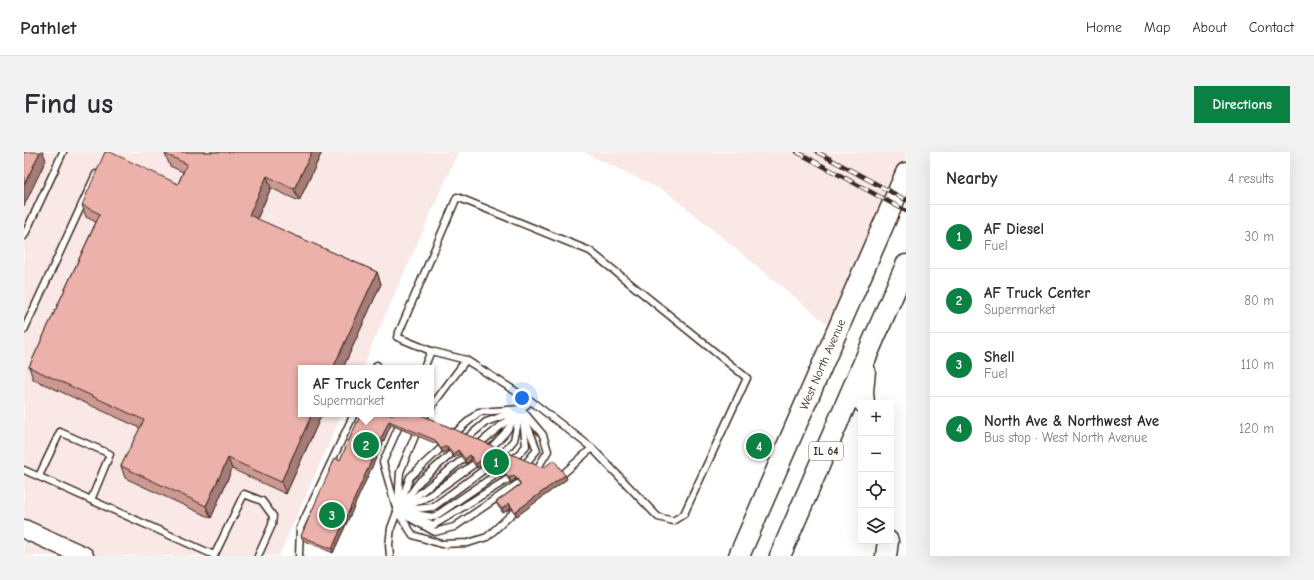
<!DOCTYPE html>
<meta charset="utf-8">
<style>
:root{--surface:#fff;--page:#f2f2f3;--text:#2b2b33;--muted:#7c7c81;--line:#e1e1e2;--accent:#0b8043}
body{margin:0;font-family:"Comic Neue",sans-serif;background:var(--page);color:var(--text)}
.controls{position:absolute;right:12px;bottom:12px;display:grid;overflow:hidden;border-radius:0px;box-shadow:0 4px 16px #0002}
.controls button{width:36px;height:36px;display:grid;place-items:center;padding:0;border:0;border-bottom:1px solid var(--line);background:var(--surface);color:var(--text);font:20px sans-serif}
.you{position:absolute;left:498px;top:246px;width:14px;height:14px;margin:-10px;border:3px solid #fff;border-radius:50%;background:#1a73e8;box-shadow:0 0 0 6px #1a73e833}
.badge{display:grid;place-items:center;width:26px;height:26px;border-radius:50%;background:var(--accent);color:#fff;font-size:13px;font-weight:700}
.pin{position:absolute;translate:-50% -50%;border:2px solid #fff;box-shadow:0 1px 4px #0006}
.popup{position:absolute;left:274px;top:213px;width:136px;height:52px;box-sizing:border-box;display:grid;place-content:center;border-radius:0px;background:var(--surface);filter:drop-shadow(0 1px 3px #0005);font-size:13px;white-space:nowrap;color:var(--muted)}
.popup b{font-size:15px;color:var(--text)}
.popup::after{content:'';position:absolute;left:50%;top:100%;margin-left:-8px;border:8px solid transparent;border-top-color:var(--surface)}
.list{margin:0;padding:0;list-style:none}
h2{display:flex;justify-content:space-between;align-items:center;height:52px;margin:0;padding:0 16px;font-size:17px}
h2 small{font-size:13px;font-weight:400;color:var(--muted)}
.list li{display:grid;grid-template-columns:26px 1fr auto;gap:12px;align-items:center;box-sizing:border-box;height:64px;padding:0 16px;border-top:1px solid var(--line)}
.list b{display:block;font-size:15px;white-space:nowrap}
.list p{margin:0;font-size:13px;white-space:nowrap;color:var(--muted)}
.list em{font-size:13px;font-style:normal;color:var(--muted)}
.icon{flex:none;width:22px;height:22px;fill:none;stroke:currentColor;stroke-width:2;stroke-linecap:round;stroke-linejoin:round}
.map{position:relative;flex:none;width:882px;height:404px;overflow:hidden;border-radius:0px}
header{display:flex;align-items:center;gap:24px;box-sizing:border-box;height:56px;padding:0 20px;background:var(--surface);border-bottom:1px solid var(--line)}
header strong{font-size:19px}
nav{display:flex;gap:22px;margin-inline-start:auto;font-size:14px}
.intro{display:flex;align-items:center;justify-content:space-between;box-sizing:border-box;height:96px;padding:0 24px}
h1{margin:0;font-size:28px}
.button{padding:10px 18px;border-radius:0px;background:var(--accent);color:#fff;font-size:14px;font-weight:700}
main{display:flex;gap:24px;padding:0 24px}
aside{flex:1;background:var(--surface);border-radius:0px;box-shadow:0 4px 16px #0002}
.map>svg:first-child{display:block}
</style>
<header>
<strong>Pathlet</strong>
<nav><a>Home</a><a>Map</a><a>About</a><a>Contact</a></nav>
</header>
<div class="intro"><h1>Find us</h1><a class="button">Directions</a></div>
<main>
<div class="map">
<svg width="882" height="404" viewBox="0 0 882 404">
<rect width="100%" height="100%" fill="#fff"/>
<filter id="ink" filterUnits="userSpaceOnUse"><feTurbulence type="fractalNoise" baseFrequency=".025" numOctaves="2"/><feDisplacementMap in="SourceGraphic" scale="8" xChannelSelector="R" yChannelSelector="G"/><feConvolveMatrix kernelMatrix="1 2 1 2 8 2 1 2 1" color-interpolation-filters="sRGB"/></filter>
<g filter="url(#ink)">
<g fill="#f9e8e6">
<path d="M0,0H434L338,216H277V262H318L255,404H0Z"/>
<path d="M559,0H882V22L813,180L643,40Z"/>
</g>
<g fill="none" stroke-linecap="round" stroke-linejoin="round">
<defs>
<g id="lane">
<path d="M433,45L566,99L723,226L660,362L649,369L634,365L568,296L507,249L442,208L407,199L373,185Z"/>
<path d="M0,84L39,0"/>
<path d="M0,178L72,22"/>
<path d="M352,216L353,213"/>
<path d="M400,216L407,199"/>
<path d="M407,255L442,208"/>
<path d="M497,257L519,283L524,299L513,317"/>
<path d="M499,262L513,298L501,312"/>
<path d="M399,267L402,262"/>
<path d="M374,276L359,310L373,359L389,383L417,392L444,391L463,385L490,360"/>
<path d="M431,281L455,260L497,257"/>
<path d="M443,286L462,270L490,260"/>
<path d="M455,292L507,249"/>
<path d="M466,297L481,281L494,262"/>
<path d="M478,302L490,288L496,262"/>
<path d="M490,307L502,294L499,268"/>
<path d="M0,318L190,403"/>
<path d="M539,322L568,296"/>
<path d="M15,324L36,280L86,302L67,348"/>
<path d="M374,352L376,320L391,284"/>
<path d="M379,352L396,329L427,302"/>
<path d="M381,353L439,307"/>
<path d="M378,357L405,344L450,312"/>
<path d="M383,358L409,355L461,317"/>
<path d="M375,360L411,380L430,375L495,331"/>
<path d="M377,360L410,365L473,322"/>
<path d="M392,366L410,373L484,327"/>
<path d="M190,404L220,342L238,349L249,364L248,373L234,404"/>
<path d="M275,404L276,376L330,262"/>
<path d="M366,404L365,393L367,376L386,325L416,297"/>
</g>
<path id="secondary" d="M0,377L60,404"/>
<g id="primary">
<path d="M840,251L839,240L841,219"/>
<path id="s1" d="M715,404L882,21"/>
<path d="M756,404L882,113"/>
<path d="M862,404L864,389"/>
</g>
</defs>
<use href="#lane" stroke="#3b2a1e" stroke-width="9"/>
<use href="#secondary" stroke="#3b2a1e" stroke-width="21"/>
<use href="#primary" stroke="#3b2a1e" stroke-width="23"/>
<use href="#lane" stroke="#fff" stroke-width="6"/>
<use href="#secondary" stroke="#fff" stroke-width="18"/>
<use href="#primary" stroke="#fff" stroke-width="20"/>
<defs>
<g id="rail">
<path d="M773,0L882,59"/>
<path d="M793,0L882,48"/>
</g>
</defs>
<use href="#rail" stroke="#3b2a1e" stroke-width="4.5"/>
<use href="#rail" stroke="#fff" stroke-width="3" stroke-dasharray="9" stroke-linecap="butt"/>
</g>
<g fill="#cb9892" stroke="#3b2a1e">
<path d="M143,0H298L275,49L247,36L233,67L353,120L357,132L319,216H277V262H298L262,342L208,317L187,366L101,326L97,314L116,276L9,227L5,215L72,70L62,65L58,53L154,32L159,20L146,14L141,2Z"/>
<path d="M337,262H395L519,316L541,323L543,327L493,364L487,356L479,361L474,354L472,350L496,332L492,327L487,331L481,322L476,326L470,318L465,321L458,312L453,316L447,308L442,312L436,302L430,306L424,298L419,301L413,292L367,273L309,401L279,388L277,384L316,308Z"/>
</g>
<g fill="#a57c77" stroke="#3b2a1e">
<path d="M16,0H19L22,8L0,54V33Z"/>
<path d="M288,0H298L275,49L270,37Z"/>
<path d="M243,24L247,36L229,75L225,63Z"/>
<path d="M353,120L357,132L319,216H309Z"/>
<path d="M288,262H298L262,342L257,330Z"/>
<path d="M365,269L367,273L309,401L308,397Z"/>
<path d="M422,294L424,298L419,301L417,297Z"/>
<path d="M434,298L436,302L430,306L429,302Z"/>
<path d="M446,303L447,308L442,312L441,307Z"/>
<path d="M204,306L208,317L187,366L182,354Z"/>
<path d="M457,308L458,312L453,316L452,312Z"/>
<path d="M468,313L470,318L465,321L463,317Z"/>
<path d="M479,318L481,322L476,326L474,322Z"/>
<path d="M490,323L492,327L487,331L485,326Z"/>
<path d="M541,323L543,327L493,364L491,360Z"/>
<path d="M485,351L487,356L479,361L478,357Z"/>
</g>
<g fill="#ecb1aa" stroke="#3b2a1e">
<path d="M0,0H16L0,33Z"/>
<path d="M81,0H86L154,32L163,12L141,2L143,0H288L270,37L243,24L225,63L353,120L309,216H277V262H288L257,330L204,306L182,354L97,314L120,268L5,215L76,62L58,53Z"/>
<path d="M337,262H395L519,316L530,308L541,323L491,360L485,351L478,357L472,350L497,332L490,323L485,326L479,318L474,322L468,313L463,317L457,308L452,312L446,303L441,307L434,298L429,302L422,294L417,297L411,288L365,269L308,397L277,384L311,306L316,308Z"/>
</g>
</g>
<g text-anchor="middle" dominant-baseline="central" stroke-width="3" stroke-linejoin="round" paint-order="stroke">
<rect fill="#fff" stroke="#766a62" stroke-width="1" x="785" y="290" width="34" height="18" rx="3"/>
<g font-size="11" font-weight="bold" fill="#3b2a1e">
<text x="802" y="299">IL 64</text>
</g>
<g font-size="12" fill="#3b2a1e" stroke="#fff">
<text stroke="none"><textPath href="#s1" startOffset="209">West North Avenue</textPath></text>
</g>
</g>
</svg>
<div class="controls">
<button>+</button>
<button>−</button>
<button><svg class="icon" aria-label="locate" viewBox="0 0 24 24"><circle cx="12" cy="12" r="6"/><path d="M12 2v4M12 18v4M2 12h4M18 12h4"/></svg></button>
<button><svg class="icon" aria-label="layers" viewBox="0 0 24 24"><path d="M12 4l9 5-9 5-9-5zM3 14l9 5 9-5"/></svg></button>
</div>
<div class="you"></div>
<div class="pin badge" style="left:472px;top:310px">1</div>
<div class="pin badge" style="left:342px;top:293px">2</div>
<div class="popup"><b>AF Truck Center</b>Supermarket</div>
<div class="pin badge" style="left:308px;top:363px">3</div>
<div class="pin badge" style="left:735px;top:294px">4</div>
</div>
<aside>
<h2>Nearby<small>4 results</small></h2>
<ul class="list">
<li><span class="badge">1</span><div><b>AF Diesel</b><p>Fuel</p></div><em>30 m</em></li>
<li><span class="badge">2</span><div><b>AF Truck Center</b><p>Supermarket</p></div><em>80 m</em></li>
<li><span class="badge">3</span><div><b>Shell</b><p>Fuel</p></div><em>110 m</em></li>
<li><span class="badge">4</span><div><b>North Ave &amp; Northwest Ave</b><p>Bus stop · West North Avenue</p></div><em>120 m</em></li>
</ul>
</aside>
</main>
